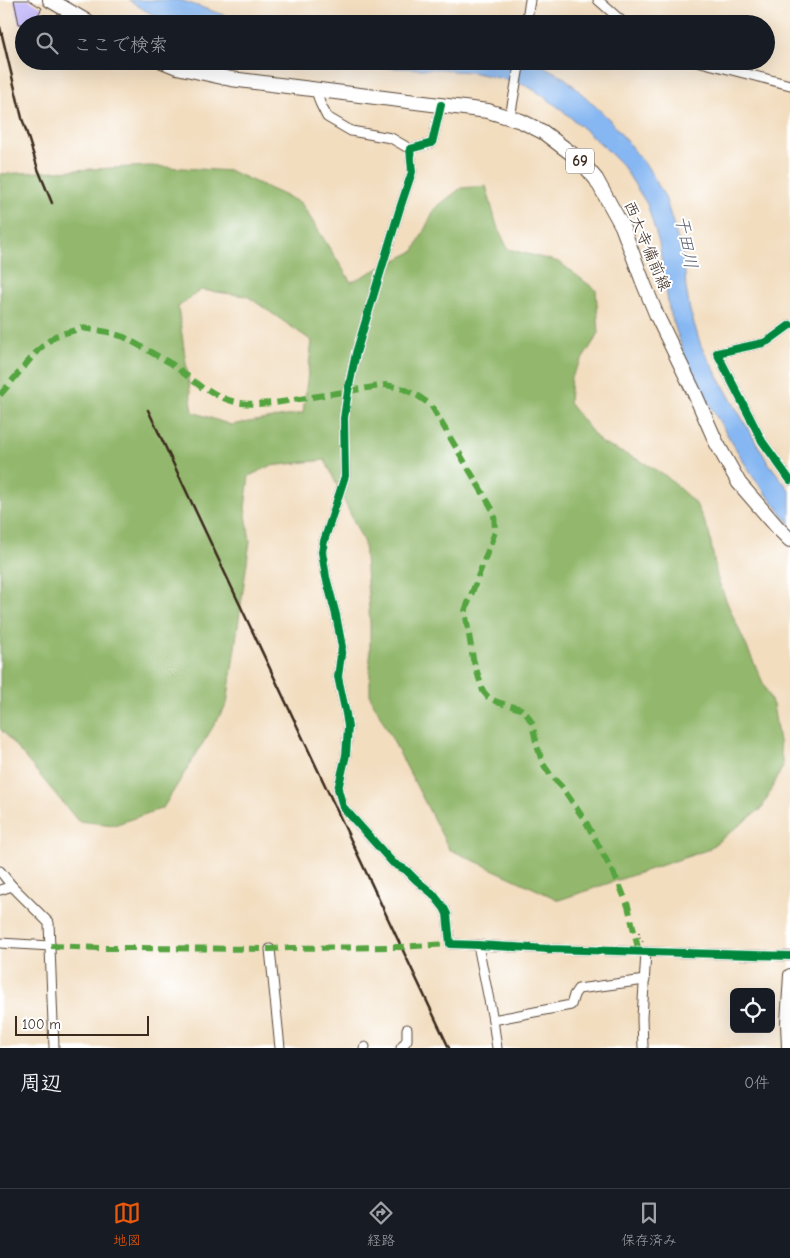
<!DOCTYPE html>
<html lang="ja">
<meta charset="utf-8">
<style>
:root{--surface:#171b24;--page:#20242c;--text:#f1f3f6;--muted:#9ea1a6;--line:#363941;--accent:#ea580c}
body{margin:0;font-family:"Comic Neue","Klee One",sans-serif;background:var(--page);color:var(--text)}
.controls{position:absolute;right:15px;bottom:15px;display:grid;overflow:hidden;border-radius:8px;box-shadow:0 5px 20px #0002}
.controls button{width:45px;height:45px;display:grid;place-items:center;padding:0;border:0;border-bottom:1px solid var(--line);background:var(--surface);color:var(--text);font:25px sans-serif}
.scale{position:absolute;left:15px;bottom:12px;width:134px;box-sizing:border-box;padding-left:5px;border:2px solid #3b2a1e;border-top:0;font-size:14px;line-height:18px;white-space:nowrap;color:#3b2a1e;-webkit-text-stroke:4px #fff;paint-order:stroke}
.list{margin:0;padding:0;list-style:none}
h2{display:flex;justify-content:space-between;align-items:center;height:65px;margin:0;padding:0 20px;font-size:21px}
h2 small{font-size:16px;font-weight:400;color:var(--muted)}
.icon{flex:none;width:28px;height:28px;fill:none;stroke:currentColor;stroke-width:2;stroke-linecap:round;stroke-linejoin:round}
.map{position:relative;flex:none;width:790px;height:1048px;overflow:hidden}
.search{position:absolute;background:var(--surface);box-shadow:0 5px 20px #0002;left:15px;right:15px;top:15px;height:55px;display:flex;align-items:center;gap:12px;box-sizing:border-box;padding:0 18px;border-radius:28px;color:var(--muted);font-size:19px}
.sheet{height:140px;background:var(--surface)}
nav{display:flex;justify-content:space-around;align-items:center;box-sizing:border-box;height:70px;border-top:1px solid var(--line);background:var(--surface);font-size:14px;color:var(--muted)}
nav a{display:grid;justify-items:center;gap:2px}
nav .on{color:var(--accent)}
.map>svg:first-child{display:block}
</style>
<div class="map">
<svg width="790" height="1048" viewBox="0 0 790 1048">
<rect width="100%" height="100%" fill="#fff"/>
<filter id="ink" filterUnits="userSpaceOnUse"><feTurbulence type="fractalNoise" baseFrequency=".02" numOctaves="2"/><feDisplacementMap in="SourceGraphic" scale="10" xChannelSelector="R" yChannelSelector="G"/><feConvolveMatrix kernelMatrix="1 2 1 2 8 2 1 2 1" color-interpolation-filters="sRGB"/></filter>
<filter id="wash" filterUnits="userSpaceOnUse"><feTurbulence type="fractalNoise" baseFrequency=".0096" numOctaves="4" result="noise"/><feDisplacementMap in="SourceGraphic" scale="20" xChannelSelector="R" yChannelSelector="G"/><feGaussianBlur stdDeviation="1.12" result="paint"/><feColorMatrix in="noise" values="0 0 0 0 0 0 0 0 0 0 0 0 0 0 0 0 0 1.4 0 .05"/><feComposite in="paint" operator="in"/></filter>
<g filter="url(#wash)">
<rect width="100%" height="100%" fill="#f2ddbf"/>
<path fill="#93b86d" stroke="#677146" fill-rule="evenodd" d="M150,166L231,171L301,203L351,282L414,251L435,208L461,188L486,186L497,226L508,249L559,262L596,290L599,333L571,377L569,403L601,443L641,461L666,476L696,504L709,532L717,577L728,605L773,705L783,766L762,808L707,850L559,900L449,849L370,696V623L364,543L325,460L270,466L249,476L245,508L250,541L227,704L163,808L114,825L78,821L7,736L0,729V174ZM201,290L247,296L312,341L303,413L231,425L193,412L178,307Z"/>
<g fill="#86b7f2" stroke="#607088">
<path d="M129,0H180L250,24H173L146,11Z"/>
<path d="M307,61H534L565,78L609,119L649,169L665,197L684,260L686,288L690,311L701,346L733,403L767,461L790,491V524L753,477L713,411L689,368L683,351L669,309L659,243L647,204L623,166L603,146L561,109L536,91L521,83L471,72L452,71L443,69H422L339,66Z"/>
</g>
<g id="blocks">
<path fill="#beb2fb" d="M14,0H29L42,8L33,24H19Z"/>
</g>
</g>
<g filter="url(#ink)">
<use href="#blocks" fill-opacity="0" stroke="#564536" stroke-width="1"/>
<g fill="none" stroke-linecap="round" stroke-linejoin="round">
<defs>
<g id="street">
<path d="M598,0L625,24"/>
<path d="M526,24L530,0"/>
<path d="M697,61L790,85"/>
<path d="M316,90L320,103L327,117L351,131L391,138L410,149"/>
<path d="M441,105L432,143L410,149L412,172L400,208L356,353L348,391L344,418L345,476L324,541L322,552L326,577L336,615L342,647L338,677L346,714L348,727L346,755L338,789L343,807L393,863L406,870L416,880L433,894L444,908L447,914L450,944L478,945L549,949L790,956"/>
<path d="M510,117L520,61"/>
<path d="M790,325L768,341L763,343L717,353L762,441L790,480"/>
<path d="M0,871L12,886L49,923L54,1048"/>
<path d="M0,890L12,886"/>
<path d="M0,943L51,946"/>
<path d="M478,945L493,1020L497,1048"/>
<path d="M270,949L280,1048"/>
<path d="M493,1020L571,1005L574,995L578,989L645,980"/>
<path d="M364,1048L365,1047"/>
<path d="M401,1048L407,1040V1029"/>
<path d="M643,1048L642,1018L646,952"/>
</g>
<path id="secondary" d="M788,1048L787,1023L790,975"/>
<g id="primary">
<path d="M50,0L91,24"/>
<path d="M162,61L177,67L231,79L488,111L521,121L543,132L580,160L596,179L622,226L643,282L657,316L694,392L716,442L739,483L778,528L790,540"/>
</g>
</defs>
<use href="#street" stroke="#564536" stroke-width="11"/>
<use href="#secondary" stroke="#564536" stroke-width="14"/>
<use href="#primary" stroke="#564536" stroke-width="16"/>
<path stroke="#564536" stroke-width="2" stroke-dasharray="1 4" stroke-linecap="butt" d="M639,927V936L644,943"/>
<use href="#street" stroke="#fff" stroke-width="9"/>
<use href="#secondary" stroke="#fff" stroke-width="12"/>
<use href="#primary" stroke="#fff" stroke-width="14"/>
<g stroke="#3b2a1e" stroke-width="2.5">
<path d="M0,27L22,118L38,169L52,203"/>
<path d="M148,410L449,1048"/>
</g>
<g stroke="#54a441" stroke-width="6" stroke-dasharray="12 6" stroke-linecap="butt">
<path d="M0,395L38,350L55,336L82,328L108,332L124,337L172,364L205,390L207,389C230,405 249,405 275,403L386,385L404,389L418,396L431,405L494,512L495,532L465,611L473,659L483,691L488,697L497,702L521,709L526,713L532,723L537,746L543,764L552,777L562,787L586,822L619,884L628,906L639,952"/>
<path d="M51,946L100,948H133L270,949L288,948L399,947L450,944"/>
</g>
<defs>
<g id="cycleway">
<path d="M441,105L432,143L410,149L412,172L400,208L356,353L348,391L344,418L345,476L324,541L322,552L326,577L336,615L342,647L338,677L346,714L348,727L346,755L338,789L343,807L393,863L406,870L416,880L433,894L444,908L447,914L450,944L478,945L549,949L790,956"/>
<path d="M790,325L768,341L763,343L717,353L762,441L790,480"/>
</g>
</defs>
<use href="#cycleway" stroke="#fff" stroke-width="11"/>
<use href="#cycleway" stroke="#00873e" stroke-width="8"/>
</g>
</g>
<g text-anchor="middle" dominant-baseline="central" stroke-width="4" stroke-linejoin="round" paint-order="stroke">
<rect fill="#fff" stroke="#766a62" stroke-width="1" x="566" y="148.5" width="28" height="25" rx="4"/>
<g font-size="15" font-weight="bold" fill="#3b2a1e">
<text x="580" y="161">69</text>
</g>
<g font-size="16" fill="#3b2a1e" stroke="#fff">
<text transform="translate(647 246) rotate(67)">西大寺備前線</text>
</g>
<g font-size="18" font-style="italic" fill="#555b68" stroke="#fff">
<text transform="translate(686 242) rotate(79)">干田川</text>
</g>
</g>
</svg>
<div class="controls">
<button><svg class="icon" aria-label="locate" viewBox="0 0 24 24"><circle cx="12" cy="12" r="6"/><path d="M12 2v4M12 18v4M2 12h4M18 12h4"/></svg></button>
</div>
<div class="scale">100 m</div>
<div class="search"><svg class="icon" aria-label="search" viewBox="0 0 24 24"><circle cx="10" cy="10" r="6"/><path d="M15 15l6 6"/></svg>ここで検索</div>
</div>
<section class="sheet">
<h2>周辺<small>0件</small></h2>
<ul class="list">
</ul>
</section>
<nav>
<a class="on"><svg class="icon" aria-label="map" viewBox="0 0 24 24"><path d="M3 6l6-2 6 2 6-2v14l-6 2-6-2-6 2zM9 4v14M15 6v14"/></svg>地図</a>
<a><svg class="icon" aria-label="directions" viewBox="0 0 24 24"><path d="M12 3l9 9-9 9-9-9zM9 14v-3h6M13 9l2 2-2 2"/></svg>経路</a>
<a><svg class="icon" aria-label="saved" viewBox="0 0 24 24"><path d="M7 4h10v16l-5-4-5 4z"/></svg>保存済み</a>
</nav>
